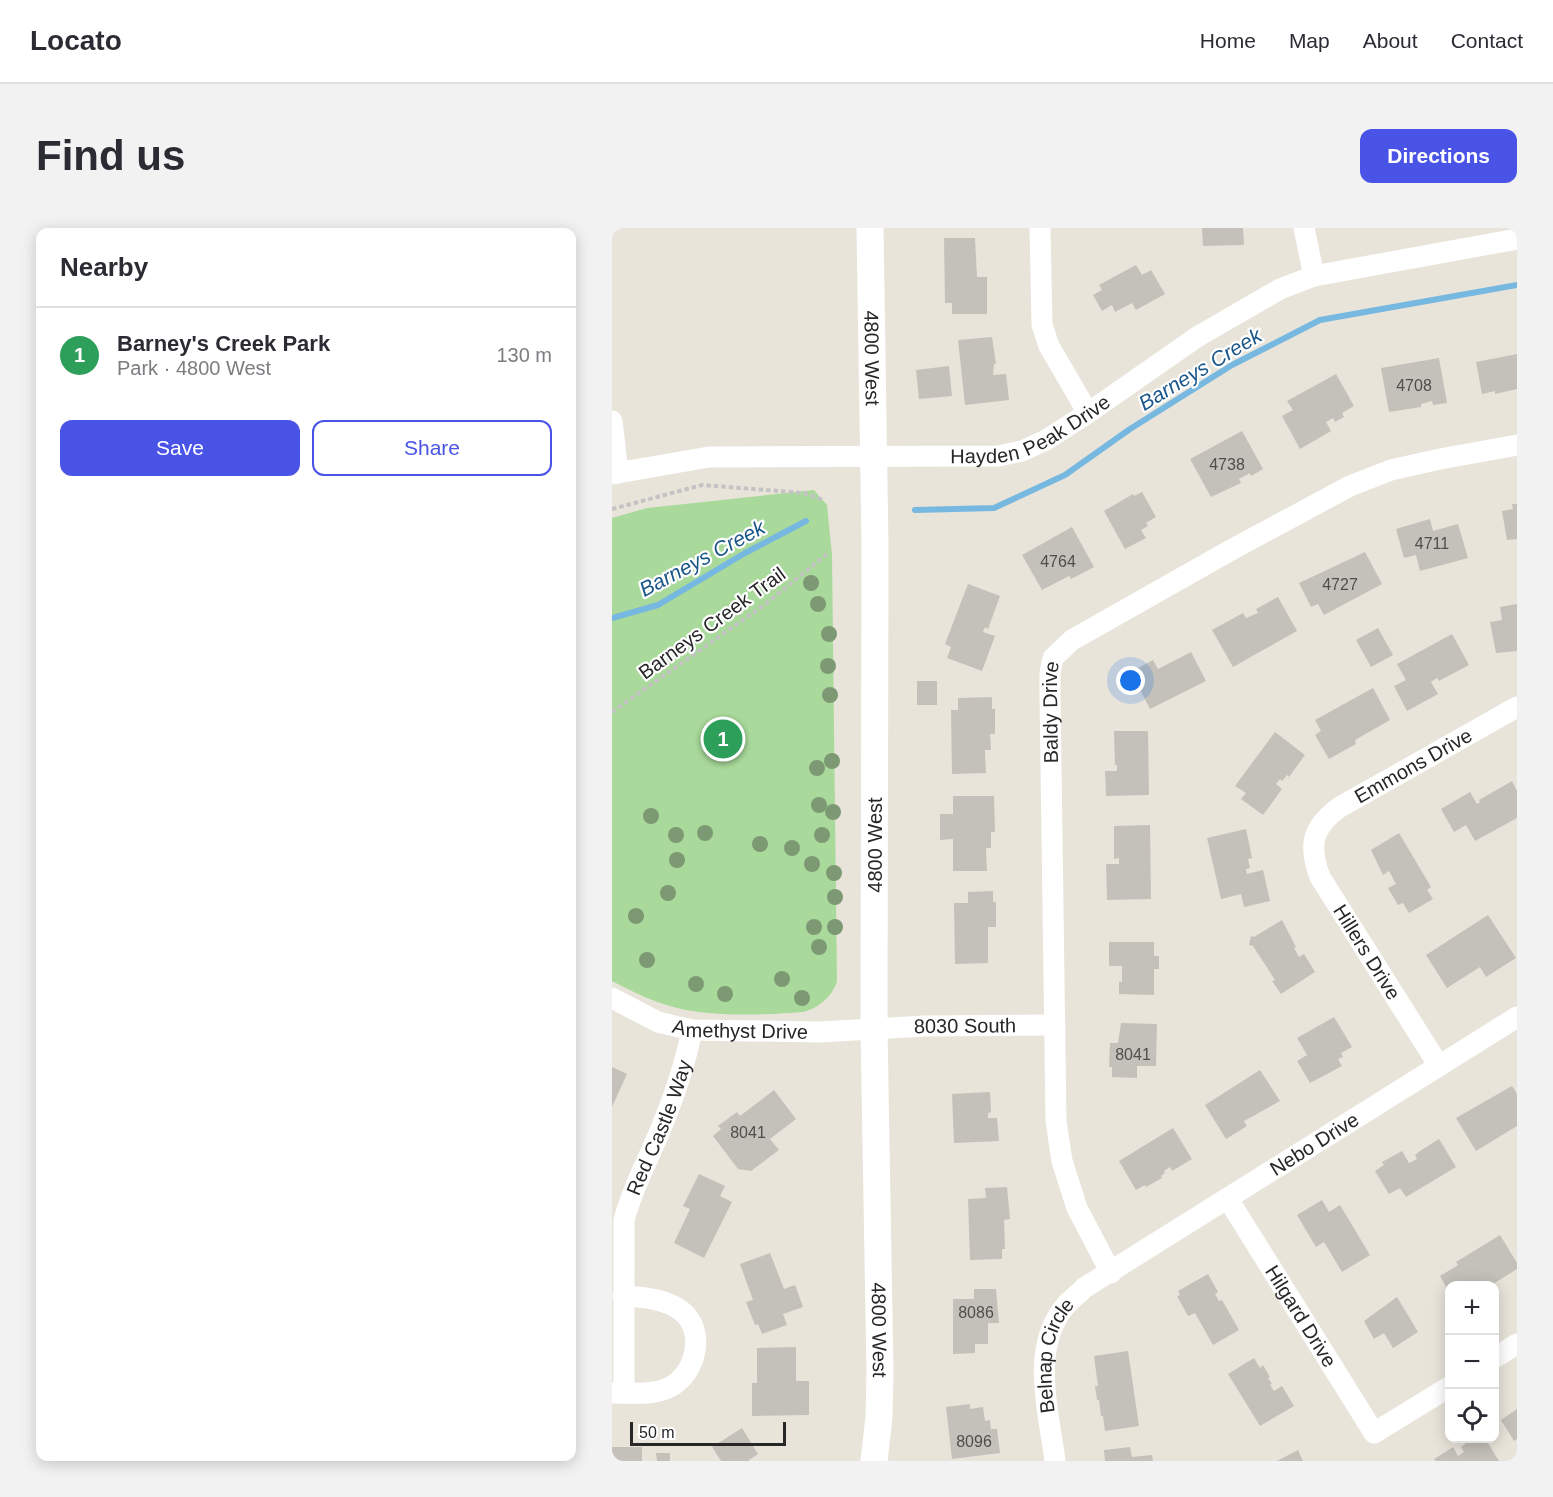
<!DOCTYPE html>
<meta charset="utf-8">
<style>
:root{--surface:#fff;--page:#f2f2f3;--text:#2b2b33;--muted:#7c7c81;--line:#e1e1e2;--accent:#4954e7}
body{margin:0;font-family:Helvetica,sans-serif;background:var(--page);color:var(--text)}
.controls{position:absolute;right:18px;bottom:18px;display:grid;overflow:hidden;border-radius:12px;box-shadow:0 3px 15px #0003}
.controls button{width:54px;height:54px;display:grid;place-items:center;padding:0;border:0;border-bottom:2px solid var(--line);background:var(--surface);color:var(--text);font:30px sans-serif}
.scale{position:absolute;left:18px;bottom:15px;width:156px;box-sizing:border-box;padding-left:6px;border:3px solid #272727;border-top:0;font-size:16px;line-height:21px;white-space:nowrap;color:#272727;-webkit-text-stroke:4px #fff;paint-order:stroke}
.you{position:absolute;left:519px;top:453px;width:21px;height:21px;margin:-15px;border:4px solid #fff;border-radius:50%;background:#1a73e8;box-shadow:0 0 0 9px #1a73e833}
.badge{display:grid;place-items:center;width:39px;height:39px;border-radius:50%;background:var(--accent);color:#fff;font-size:20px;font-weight:700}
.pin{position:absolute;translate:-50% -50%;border:3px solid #fff;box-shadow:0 2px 6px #0006}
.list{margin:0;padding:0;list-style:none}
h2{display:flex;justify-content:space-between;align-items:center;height:78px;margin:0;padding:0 24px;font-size:26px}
h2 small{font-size:20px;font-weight:400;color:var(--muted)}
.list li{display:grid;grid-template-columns:39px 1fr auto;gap:18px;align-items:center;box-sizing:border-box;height:96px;padding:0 24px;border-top:2px solid var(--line)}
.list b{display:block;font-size:22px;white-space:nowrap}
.list p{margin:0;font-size:20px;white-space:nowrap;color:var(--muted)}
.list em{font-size:20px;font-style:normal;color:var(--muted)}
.actions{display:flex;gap:12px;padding:18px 24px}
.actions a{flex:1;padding:14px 0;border:2px solid var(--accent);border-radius:12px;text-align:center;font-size:21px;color:var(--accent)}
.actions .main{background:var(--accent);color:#fff}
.icon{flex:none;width:33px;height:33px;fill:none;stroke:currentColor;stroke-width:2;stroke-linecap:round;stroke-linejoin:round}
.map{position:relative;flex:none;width:905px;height:1233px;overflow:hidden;border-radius:12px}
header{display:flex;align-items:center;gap:36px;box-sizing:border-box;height:84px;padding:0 30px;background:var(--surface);border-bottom:2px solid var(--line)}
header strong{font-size:28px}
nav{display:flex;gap:33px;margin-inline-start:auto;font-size:21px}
.intro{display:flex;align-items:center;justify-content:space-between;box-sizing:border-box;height:144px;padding:0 36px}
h1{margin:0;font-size:42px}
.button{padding:15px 27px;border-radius:12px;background:var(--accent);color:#fff;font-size:21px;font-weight:700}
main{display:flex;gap:36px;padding:0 36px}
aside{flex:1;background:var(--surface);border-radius:12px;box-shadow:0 3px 15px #0003}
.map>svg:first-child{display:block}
</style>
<header>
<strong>Locato</strong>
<nav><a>Home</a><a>Map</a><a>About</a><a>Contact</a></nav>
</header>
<div class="intro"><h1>Find us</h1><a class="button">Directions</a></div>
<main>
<aside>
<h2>Nearby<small></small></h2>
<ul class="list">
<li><span class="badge" style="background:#2e9e5b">1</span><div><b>Barney's Creek Park</b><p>Park · 4800 West</p></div><em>130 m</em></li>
</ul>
<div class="actions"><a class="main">Save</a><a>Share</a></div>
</aside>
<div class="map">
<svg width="905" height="1233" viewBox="0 0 905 1233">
<rect width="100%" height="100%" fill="#e9e4da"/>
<path fill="#a9da9b" d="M202,262L215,277L220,327L225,754C219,770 206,780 191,784C154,787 100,789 65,780C41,774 21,764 0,753V290L35,280Z"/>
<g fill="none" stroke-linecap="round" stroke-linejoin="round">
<g stroke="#77b8e1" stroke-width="6">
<path d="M303,282L382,280L453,247L518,201L620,137L708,92L905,57"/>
<path d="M0,390L46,377L133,325L194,293"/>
</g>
</g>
<g fill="#c4c1ba">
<path d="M590,0H631L632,17L591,18Z"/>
<path d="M332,10H363L365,49H375V86H340V75H333Z"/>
<path d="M524,37L530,47L539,42L553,66L524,82L520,75L503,84L500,77L490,83L481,67L490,62L487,57Z"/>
<path d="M380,109L384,136H382L381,147L394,146L397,172L353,177L346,112Z"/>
<path d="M905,126V161L883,166V163L870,166L864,134Z"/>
<path d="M827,130L835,175L821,177L820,173L809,176V179L777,184L769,140Z"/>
<path d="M337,138L340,168L307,171L304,142Z"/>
<path d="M724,146L742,178L730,185L732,189L723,194L721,190L714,194L719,203L688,221L670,188L681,182L675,173Z"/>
<path d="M630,203L651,241L639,248L638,245L627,251L629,255L599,269L578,231Z"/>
<path d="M530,264L544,289L534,295L536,298L529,302L534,310L513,321L492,283L521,266L522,268Z"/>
<path d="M900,276H905V311L895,312L890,283L901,281Z"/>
<path d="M818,291L821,303L846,296L856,330L808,343L804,327L792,330L784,301Z"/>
<path d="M460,299L482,339L459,351L457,348L430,362L410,327Z"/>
<path d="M753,324L770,356L712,387L706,376L699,379L687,355Z"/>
<path d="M356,356L388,368L376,401L373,399L371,404L383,408L370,443L335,430L339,419L333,416Z"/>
<path d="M666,369L685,403L621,439L600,402L631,385L634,390L646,385L644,381Z"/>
<path d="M905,376V423L884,425L878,394L890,392L888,379Z"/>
<path d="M766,400L781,427L759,439L744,412Z"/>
<path d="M840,406L857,437L827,453L825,450L819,454L826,466L795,483L782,458L794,452L785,436Z"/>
<path d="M579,424L594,453L538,481L519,444L541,432L546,441Z"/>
<rect x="305" y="453" width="20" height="24"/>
<path d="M761,460L778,492L743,512L744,516L717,531L703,507L709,503L703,492Z"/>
<path d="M380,469V481H383V506H378L379,522H373L374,545L340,546L339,482H346V470Z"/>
<path d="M502,503H536L537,567L494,568L493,543H505V537H503Z"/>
<path d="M663,504L693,527L677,549L675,547L670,553L668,551L664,556L670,561L651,587L629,571L634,565L623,558Z"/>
<path d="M900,553L905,563V590L863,613L854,597L842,604L829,581L858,564L865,576L868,574L867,572Z"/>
<path d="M341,568H382L383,604H379V620H374L375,643H341V611L328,612V586H341Z"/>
<path d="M538,597L539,671L495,672L494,636H507V630L502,631V598Z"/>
<path d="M634,601L640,630L636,631L638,640L634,641L635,646L651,642L658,673L632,679L629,666L609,671L595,610Z"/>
<path d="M787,605L819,659L815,662L821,671L797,685L791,675L786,677L776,660L784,656L777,643L771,647L759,622Z"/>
<path d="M381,663V674H384V699H376V735L343,736L342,675H356V664Z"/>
<path d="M876,687L904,730L874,749L868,739L835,760L814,727Z"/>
<path d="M670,692L684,719L682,720L687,729L692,726L703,744L669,766L660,753L663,752L641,718L637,717L639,708L642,709Z"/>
<path d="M497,714H542V728H547V741H542V767L507,766V754H510V738H497Z"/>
<path d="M722,789L740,819L729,825L731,829L726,831L730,838L698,855L685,833L695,827L685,810Z"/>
<path d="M509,795L545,796L544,838H525V850L500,849V839H497L498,815H506Z"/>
<path d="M0,839L15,846L0,879Z"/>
<path d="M648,842L668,873L632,893L635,898L614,911L593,877Z"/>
<path d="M900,858L905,866V898L864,923L844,890Z"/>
<path d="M162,862L184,891L158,911L167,922L139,943L126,941L101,908L109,901L106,898L125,884L128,888Z"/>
<path d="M378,864L379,884L376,885V890H385L387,913L342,915L340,866Z"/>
<path d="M561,900L580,931L560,943L558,939L552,943L553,945L549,948L550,950L534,959L533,957L524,962L507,933Z"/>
<path d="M827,911L844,939L794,969L788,960L777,966L763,943L772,937L770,934L790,923L797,935L805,931L803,927L808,923Z"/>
<path d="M87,946L113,958L108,968L120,974L92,1030L62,1015L78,981L71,978Z"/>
<path d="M395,959L398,991L392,992L393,1021H390V1031L358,1032L356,971L374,970L373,960Z"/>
<path d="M710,972L717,984L728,977L758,1027L730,1044L712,1014L704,1019L685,987Z"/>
<path d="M888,1007L905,1035V1041L878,1058H837V1064L828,1048L846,1037L844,1034Z"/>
<path d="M158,1025L172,1061L183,1057L191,1079L171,1086L175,1097L150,1106L146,1096L143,1097L134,1074L141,1072L128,1036Z"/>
<path d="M596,1046L606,1064L603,1066L607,1073L610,1072L627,1102L601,1117L583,1085L576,1088L565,1068L568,1067L566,1063Z"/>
<path d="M362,1061H384L387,1095H376V1116H363V1125L341,1126V1071H362Z"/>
<path d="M785,1069L806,1104L781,1120L772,1105L762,1111L752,1093Z"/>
<path d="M184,1119V1153H197V1187L140,1188V1155H145V1120Z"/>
<path d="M516,1123L527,1198L493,1203L491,1188H489L487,1172H485L483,1158H486L482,1128Z"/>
<path d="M642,1130L648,1140L651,1137L658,1149L656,1150L660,1156L658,1157L662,1163L670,1158L682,1178L648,1198L616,1146Z"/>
<path d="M358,1176V1181L371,1179L373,1193L378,1192L379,1201H385L388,1225L340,1231L334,1179Z"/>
<path d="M905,1181V1211L902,1213L889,1192Z"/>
<path d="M130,1200L146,1226L137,1232V1233H109L100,1219Z"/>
<path d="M867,1210H873L887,1233H824L822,1231L841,1219L846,1228L852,1224L849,1219L858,1212L860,1215Z"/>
<rect x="0" y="1219" width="30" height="14"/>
<path d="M518,1219L520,1229L540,1227L541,1233H493L492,1222Z"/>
<path d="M686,1222L691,1233H665Z"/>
<path d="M44,1225H58V1233H45Z"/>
</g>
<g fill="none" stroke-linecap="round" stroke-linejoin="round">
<g stroke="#c3c3c3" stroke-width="4" stroke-dasharray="4.5 3" stroke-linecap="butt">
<path d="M0,281L90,257L192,265L211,272"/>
<path d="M0,484L155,375L215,326"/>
</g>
<g stroke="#fff" stroke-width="21">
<path d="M428,0L430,97L437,118L476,185"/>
<path d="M692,0L702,48"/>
<path d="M0,193L6,245"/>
<path id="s1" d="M0,246L97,229L387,228L410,223L434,212L476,185L585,109L668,61L702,48L905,11"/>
<path id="s2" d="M0,770L46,794L80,802L208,804L313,798L443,797"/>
<path id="s3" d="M827,838L708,649C696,617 700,599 728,579L905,479"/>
<path id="s4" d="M616,971L762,1205L837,1159"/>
<path id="s5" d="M499,1045L465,980L450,933L444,893L438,465V445L441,430L460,412L619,322L738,258L779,242L828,231L905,217"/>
<path d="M882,1130L905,1116"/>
<path d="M1,1165C17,1165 35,1167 51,1162C81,1153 95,1109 73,1086C57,1071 32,1069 11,1068"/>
<path id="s6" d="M12,1165V992C20,961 35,934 47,905C61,872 73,837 80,802"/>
<path id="s7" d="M443,1233C437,1183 417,1118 455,1076C460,1070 467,1066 472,1060L905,789"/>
</g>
<path stroke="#fff" stroke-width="27" id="s8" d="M258,0L263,317L262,801L268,1144L267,1189L262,1233"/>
</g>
<g fill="#7d9974">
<circle cx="199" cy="355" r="8"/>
<circle cx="206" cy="376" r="8"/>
<circle cx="217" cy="406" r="8"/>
<circle cx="216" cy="438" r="8"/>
<circle cx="218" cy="467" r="8"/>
<circle cx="220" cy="533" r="8"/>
<circle cx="205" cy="540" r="8"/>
<circle cx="207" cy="577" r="8"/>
<circle cx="221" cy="584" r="8"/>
<circle cx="39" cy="588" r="8"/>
<circle cx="93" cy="605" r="8"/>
<circle cx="64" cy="607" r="8"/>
<circle cx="210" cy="607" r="8"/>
<circle cx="148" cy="616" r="8"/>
<circle cx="180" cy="620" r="8"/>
<circle cx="65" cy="632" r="8"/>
<circle cx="200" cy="636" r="8"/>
<circle cx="222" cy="645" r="8"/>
<circle cx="56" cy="665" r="8"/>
<circle cx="223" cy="669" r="8"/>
<circle cx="24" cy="688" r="8"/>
<circle cx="202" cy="699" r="8"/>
<circle cx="223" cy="699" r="8"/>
<circle cx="207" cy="719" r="8"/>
<circle cx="35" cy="732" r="8"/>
<circle cx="170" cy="751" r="8"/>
<circle cx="84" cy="756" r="8"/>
<circle cx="113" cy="766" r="8"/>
<circle cx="190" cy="770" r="8"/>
</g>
<g text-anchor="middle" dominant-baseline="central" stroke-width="4.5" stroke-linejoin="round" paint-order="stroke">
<g font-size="16" fill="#4e4e4c">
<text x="802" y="157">4708</text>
<text x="615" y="236">4738</text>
<text x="820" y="315">4711</text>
<text x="446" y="333">4764</text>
<text x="728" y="356">4727</text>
<text x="521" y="826">8041</text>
<text x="136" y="904">8041</text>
<text x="364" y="1084">8086</text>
<text x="362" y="1213">8096</text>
</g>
<g font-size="20" fill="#272727" stroke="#fff">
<text stroke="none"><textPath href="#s8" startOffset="130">4800 West</textPath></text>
<text stroke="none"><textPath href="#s1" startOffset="426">Hayden Peak Drive</textPath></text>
<text transform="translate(100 395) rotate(-36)">Barneys Creek Trail</text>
<text stroke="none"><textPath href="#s5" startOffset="572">Baldy Drive</textPath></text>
<text stroke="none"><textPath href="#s3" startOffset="388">Emmons Drive</textPath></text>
<text transform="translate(263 617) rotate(-90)">4800 West</text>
<text transform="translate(755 724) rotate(58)">Hillers Drive</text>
<text stroke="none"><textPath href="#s2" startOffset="360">8030 South</textPath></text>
<text stroke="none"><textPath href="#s2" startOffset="135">Amethyst Drive</textPath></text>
<text stroke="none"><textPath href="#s6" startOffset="272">Red Castle Way</textPath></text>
<text stroke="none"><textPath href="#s7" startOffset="458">Nebo Drive</textPath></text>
<text stroke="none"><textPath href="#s4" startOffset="138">Hilgard Drive</textPath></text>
<text stroke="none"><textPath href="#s8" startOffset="1102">4800 West</textPath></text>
<text stroke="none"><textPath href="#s7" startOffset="108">Belnap Circle</textPath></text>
</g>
<g font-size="21" font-style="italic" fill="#1a5689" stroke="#fff">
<text transform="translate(588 141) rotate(-31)">Barneys Creek</text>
<text transform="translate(90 330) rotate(-28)">Barneys Creek</text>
</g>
</g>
</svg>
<div class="controls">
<button>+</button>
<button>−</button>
<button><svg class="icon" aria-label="locate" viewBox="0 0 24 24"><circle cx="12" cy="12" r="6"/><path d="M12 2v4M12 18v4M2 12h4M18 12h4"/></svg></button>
</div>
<div class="scale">50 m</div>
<div class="you"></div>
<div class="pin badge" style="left:111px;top:511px;background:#2e9e5b">1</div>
</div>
</main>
